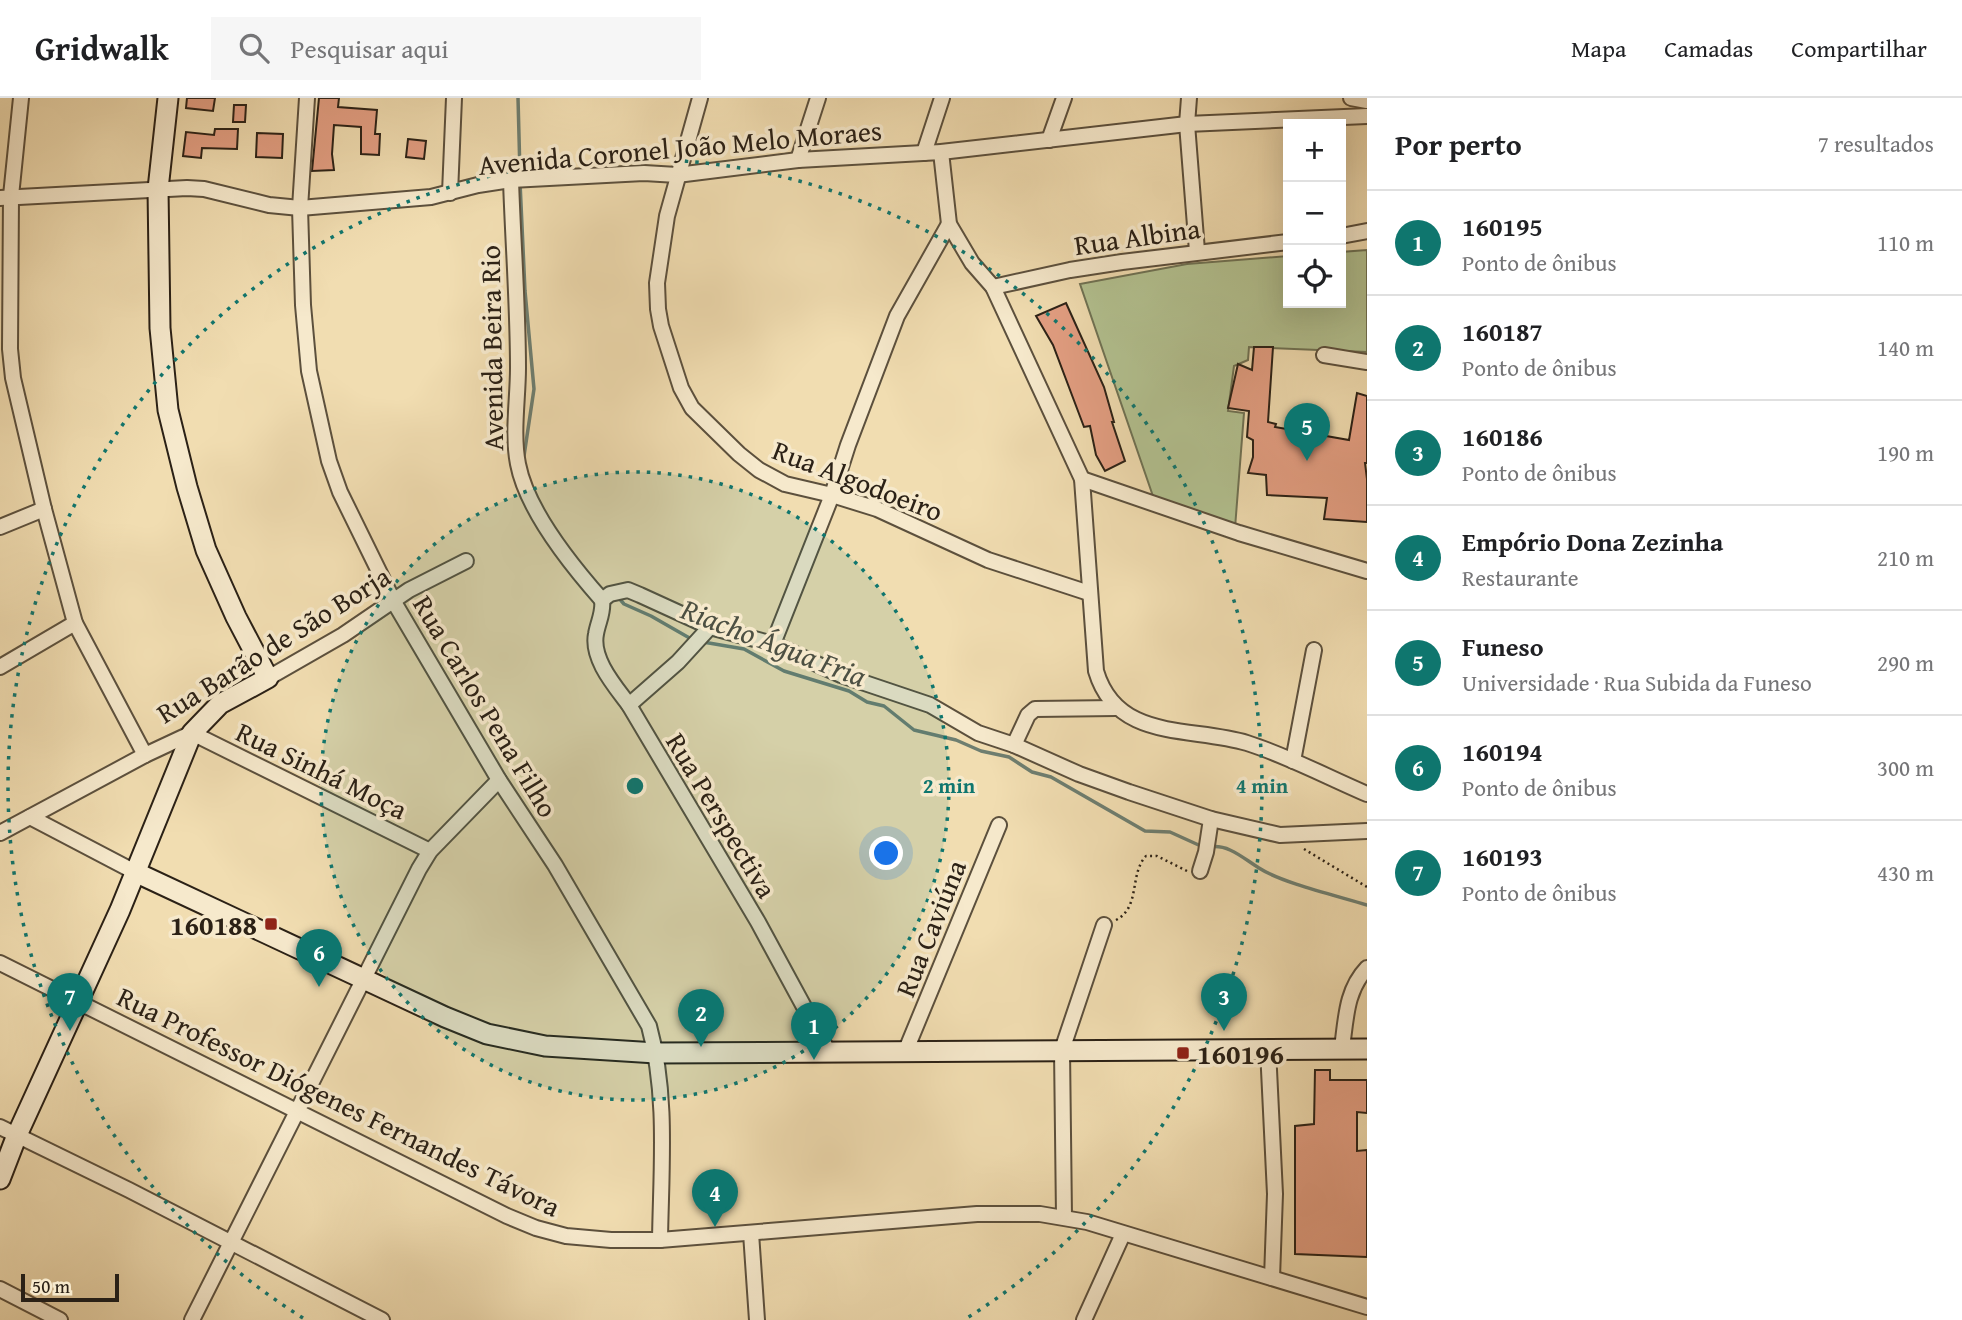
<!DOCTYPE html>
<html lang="pt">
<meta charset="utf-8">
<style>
:root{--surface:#fff;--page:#f6f6f6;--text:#202124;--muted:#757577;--line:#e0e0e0;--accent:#0f766e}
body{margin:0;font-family:"Gentium Book Plus",serif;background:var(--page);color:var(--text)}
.controls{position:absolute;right:21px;top:21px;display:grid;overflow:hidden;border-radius:0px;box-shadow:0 7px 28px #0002}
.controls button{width:63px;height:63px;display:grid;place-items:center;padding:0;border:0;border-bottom:2px solid var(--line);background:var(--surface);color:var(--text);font:35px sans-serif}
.scale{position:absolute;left:21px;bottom:18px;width:98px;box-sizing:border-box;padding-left:7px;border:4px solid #2b2116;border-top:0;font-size:19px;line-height:24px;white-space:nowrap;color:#2b2116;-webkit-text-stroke:5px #f6e9cc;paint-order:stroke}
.you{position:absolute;left:887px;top:756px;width:24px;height:24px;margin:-18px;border:5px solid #fff;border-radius:50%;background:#1a73e8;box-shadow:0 0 0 10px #1a73e833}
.badge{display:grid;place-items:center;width:46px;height:46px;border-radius:50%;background:var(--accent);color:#fff;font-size:23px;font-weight:700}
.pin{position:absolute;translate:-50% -58px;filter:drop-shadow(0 2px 4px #0008)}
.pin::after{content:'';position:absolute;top:37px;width:24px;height:21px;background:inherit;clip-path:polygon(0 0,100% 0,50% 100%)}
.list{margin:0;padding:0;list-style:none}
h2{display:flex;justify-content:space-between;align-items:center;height:91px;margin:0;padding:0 28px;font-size:30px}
h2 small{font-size:23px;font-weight:400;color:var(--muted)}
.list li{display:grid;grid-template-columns:46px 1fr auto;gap:21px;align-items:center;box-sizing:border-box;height:105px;padding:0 28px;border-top:2px solid var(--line)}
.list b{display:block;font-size:26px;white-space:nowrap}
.list p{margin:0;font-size:23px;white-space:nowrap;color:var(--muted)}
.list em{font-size:23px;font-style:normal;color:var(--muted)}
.icon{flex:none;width:38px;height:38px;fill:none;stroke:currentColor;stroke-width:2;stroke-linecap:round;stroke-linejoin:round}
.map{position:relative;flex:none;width:1367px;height:1222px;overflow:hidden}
header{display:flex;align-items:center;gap:42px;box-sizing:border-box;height:98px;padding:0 35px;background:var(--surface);border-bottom:2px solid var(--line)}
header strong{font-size:33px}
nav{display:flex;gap:38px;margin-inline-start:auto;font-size:24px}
.search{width:490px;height:63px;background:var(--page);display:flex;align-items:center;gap:18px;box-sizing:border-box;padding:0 24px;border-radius:0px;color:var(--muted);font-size:26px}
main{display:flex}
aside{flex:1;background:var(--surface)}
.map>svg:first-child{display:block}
</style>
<header>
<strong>Gridwalk</strong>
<div class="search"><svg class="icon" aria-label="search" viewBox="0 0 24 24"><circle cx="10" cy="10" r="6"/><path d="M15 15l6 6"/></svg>Pesquisar aqui</div>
<nav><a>Mapa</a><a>Camadas</a><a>Compartilhar</a></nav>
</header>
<main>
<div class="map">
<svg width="1367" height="1222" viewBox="0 0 1367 1222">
<rect width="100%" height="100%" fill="#f1ddb1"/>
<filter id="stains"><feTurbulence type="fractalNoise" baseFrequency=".00286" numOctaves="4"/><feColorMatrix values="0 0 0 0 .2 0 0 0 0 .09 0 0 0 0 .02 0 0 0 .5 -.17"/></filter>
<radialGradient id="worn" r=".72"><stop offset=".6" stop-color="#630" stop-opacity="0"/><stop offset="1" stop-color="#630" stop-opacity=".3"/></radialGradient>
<path fill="#b3c291" stroke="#6f7254" stroke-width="2" d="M1367,152V254L1249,249L1248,262L1234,268L1228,313L1244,315L1235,430L1155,404L1080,186L1187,166L1288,158V205H1341V154Z"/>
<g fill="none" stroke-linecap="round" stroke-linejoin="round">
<g stroke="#6e7e70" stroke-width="3.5">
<path d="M518,0L520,76"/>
<path d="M520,84L525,193L534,291L524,358"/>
<path d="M618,499L624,506L651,518L693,542"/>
<path d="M703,544L744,551L784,573L849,593L867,604L884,608L914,632L956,642L981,653L1009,659L1032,674L1051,679L1145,733L1170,734L1203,749"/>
<path d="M1210,749C1229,746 1244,761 1259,770C1282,785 1338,798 1367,807"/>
</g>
</g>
<g fill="#e49f83" stroke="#2b2116" stroke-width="2">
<path d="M187,0H215L213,13L186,10Z"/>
<path d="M319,0H339L338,9L377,12L375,36H380L379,57L361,56V29L334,27L332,56L334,72L312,73Z"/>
<path d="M234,7H246L245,24H233Z"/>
<path d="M215,31H238L237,51L202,50L201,60L183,58L186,34L214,37Z"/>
<path d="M257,35L283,36L282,60L256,59Z"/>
<path d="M408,41L426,43L424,61L406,59Z"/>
<path d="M1066,205L1104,289L1114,324H1112L1125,363L1105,373L1096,357L1090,328L1084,329L1053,247L1036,218Z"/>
<path d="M1254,249H1273L1268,324L1276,326L1275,329L1349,342L1357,295L1367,298V365H1365L1367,381V424L1324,421L1327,400L1267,397L1266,377L1248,375L1253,359V342L1247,339L1249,313L1228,310L1238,266L1252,272Z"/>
<path d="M1315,972H1330V982H1367V1015L1357,1014V1053L1367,1052V1159L1295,1156V1028L1314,1026Z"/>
</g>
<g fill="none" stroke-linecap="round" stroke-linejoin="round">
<defs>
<g id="street">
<path d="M21,0L11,98L10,251L13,280L44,411L75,525L145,657"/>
<path d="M307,0L300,110L303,207L309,273L329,363L340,394L394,504L499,682L555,767L649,928C668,997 661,1071 660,1142"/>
<path d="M700,0L667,118L657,185L658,211L661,228L681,290L692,310L739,356L759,372L785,386L832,397L877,411L988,462L1089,495"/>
<path d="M1189,0L1187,26L1197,153"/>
<path d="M1351,0L1367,3"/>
<path d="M1049,42L1064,0"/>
<path d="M941,54L949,126L972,165L993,189L1082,381L1096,573C1117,644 1191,628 1247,645C1288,658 1327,679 1367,696"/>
<path d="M924,55L942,0"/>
<path d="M798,62L818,0"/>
<path d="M511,82C513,145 518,207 518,270C518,301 512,335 518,366C527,413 571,467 602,502"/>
<path d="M450,95L454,0"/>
<path d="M0,100L187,90L204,91L269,107L300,110L431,99L478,87L511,82L644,75L677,77L798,62L941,54L1187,26L1367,18"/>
<path d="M1341,138L1367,133"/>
<path d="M993,189L1070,172L1122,164L1288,144"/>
<path d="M1324,257L1367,264"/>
<path d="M1082,381L1239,435L1367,473"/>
<path d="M0,429L44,411"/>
<path d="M602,502C604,514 598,524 596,536C591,561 615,588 629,607L758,824L828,953"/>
<path d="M602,502L610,496L628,492L640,497L710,529L773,546L841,577L930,607L978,635L1014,647"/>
<path d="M773,546L832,397L848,347L897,218L949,126"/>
<path d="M0,569L75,525"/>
<path d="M268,580L343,537L409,492L466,463"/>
<path d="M629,607L678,564L710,529"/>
<path d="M1116,610L1035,611L1028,617L1014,647L1079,676L1129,694L1211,721L1280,737L1367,733"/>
<path d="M1293,663L1314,552"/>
<path d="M30,719L135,774"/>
<path d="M0,735L145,657L192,635L430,753"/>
<path d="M1200,773L1206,754L1211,721"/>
<path d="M0,865L507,1118L536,1130L566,1138L611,1142H660L977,1116H1040L1087,1124L1367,1209"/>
<path d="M1342,950C1346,921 1346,892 1367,870"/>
<path d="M1268,951L1275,1096L1272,1180"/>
<path d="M906,952L999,727"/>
<path d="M0,1029L129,1092L382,1222"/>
<path d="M1064,1119L1062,952L1104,827"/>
<path d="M751,1135L757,1222"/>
<path d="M0,1191L60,1222"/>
<path d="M192,1222L419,771L430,753L499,682"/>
<path d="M1084,1222L1123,1136"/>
</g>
<g id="secondary">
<path d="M135,774L445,919L487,936L545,948L656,955L1367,951"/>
<path d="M0,1081L17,1037L120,812L192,635L220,606L268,580L236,519L206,452L187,389L168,312L160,230L158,91L168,0"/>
</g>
</defs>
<use href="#street" stroke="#5c503d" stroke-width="18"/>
<use href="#secondary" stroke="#2b2116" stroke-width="23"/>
<g stroke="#2b2116" stroke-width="2.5" stroke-dasharray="2 3.5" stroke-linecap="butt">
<path d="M1304,751L1367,789"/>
<path d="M1116,822C1141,809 1129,776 1146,758H1157L1187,773"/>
</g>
<use href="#street" stroke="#f6e9cc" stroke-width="14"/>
<use href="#secondary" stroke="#f6e9cc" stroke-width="19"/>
</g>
<circle cx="635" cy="688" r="314" fill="#0f766e" fill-opacity=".12"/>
<g fill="none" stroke="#0f766e" stroke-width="3.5" stroke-dasharray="3.5 7">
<circle cx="635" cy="688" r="314"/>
<path d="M303 1220A627 627 0 1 1 967 1220"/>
</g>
<g fill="#8f2418" stroke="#f6e9cc" stroke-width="2.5">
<rect x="264" y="819" width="14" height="14" rx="3.5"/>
<rect x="1176" y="948" width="14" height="14" rx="3.5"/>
</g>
<g text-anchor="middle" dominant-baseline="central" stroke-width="7" stroke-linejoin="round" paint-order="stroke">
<g font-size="28" fill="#2b2116" stroke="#f6e9cc">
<text transform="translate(680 49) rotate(-5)">Avenida Coronel João Melo Moraes</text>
<text transform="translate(1137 138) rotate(-8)">Rua Albina</text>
<text transform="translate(491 250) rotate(-91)">Avenida Beira Rio</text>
<text transform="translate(858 382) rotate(21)">Rua Algodoeiro</text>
<text transform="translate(273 546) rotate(-32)">Rua Barão de São Borja</text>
<text transform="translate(486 608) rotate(59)">Rua Carlos Pena Filho</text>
<text transform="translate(322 672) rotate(26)">Rua Sinhá Moça</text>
<text transform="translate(722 717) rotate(59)">Rua Perspectiva</text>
<text transform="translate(930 830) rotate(-68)">Rua Caviúna</text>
<text transform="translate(339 1003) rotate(26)">Rua Professor Diógenes Fernandes Távora</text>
</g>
<g font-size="28" font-weight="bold" fill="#2b2116" stroke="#f6e9cc" text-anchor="end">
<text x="257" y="826">160188</text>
<text x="1197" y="955" text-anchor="start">160196</text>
</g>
<g font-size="30" font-style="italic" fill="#4d5043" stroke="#f6e9cc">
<text transform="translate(774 544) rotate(21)">Riacho Água Fria</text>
</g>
</g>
<circle cx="635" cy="688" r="10" fill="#0f766e" stroke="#f6e9cc" stroke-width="3.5"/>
<g font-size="21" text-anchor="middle" font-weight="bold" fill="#0f766e" stroke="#f6e9cc" stroke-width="7" stroke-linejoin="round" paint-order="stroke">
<text x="949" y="695">2 min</text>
<text x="1262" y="695">4 min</text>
</g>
<rect width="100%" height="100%" filter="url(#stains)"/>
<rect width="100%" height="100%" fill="url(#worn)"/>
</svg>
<div class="controls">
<button>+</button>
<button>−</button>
<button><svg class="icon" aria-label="locate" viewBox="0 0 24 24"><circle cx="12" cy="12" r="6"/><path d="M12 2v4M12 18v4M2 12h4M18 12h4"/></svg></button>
</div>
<div class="scale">50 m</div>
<div class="you"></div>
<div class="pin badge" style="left:814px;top:962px">1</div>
<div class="pin badge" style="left:701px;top:949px">2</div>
<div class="pin badge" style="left:1224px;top:933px">3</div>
<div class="pin badge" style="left:715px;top:1129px">4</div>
<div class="pin badge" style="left:1307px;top:363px">5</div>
<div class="pin badge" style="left:319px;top:889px">6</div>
<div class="pin badge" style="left:70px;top:933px">7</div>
</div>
<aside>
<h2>Por perto<small>7 resultados</small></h2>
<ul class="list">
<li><span class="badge">1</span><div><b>160195</b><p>Ponto de ônibus</p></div><em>110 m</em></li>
<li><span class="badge">2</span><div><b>160187</b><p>Ponto de ônibus</p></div><em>140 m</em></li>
<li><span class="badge">3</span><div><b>160186</b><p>Ponto de ônibus</p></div><em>190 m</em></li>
<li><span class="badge">4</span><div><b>Empório Dona Zezinha</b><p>Restaurante</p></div><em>210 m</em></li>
<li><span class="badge">5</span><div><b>Funeso</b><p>Universidade · Rua Subida da Funeso</p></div><em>290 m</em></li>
<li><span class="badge">6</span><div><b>160194</b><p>Ponto de ônibus</p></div><em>300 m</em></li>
<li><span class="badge">7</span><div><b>160193</b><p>Ponto de ônibus</p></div><em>430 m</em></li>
</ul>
</aside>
</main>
